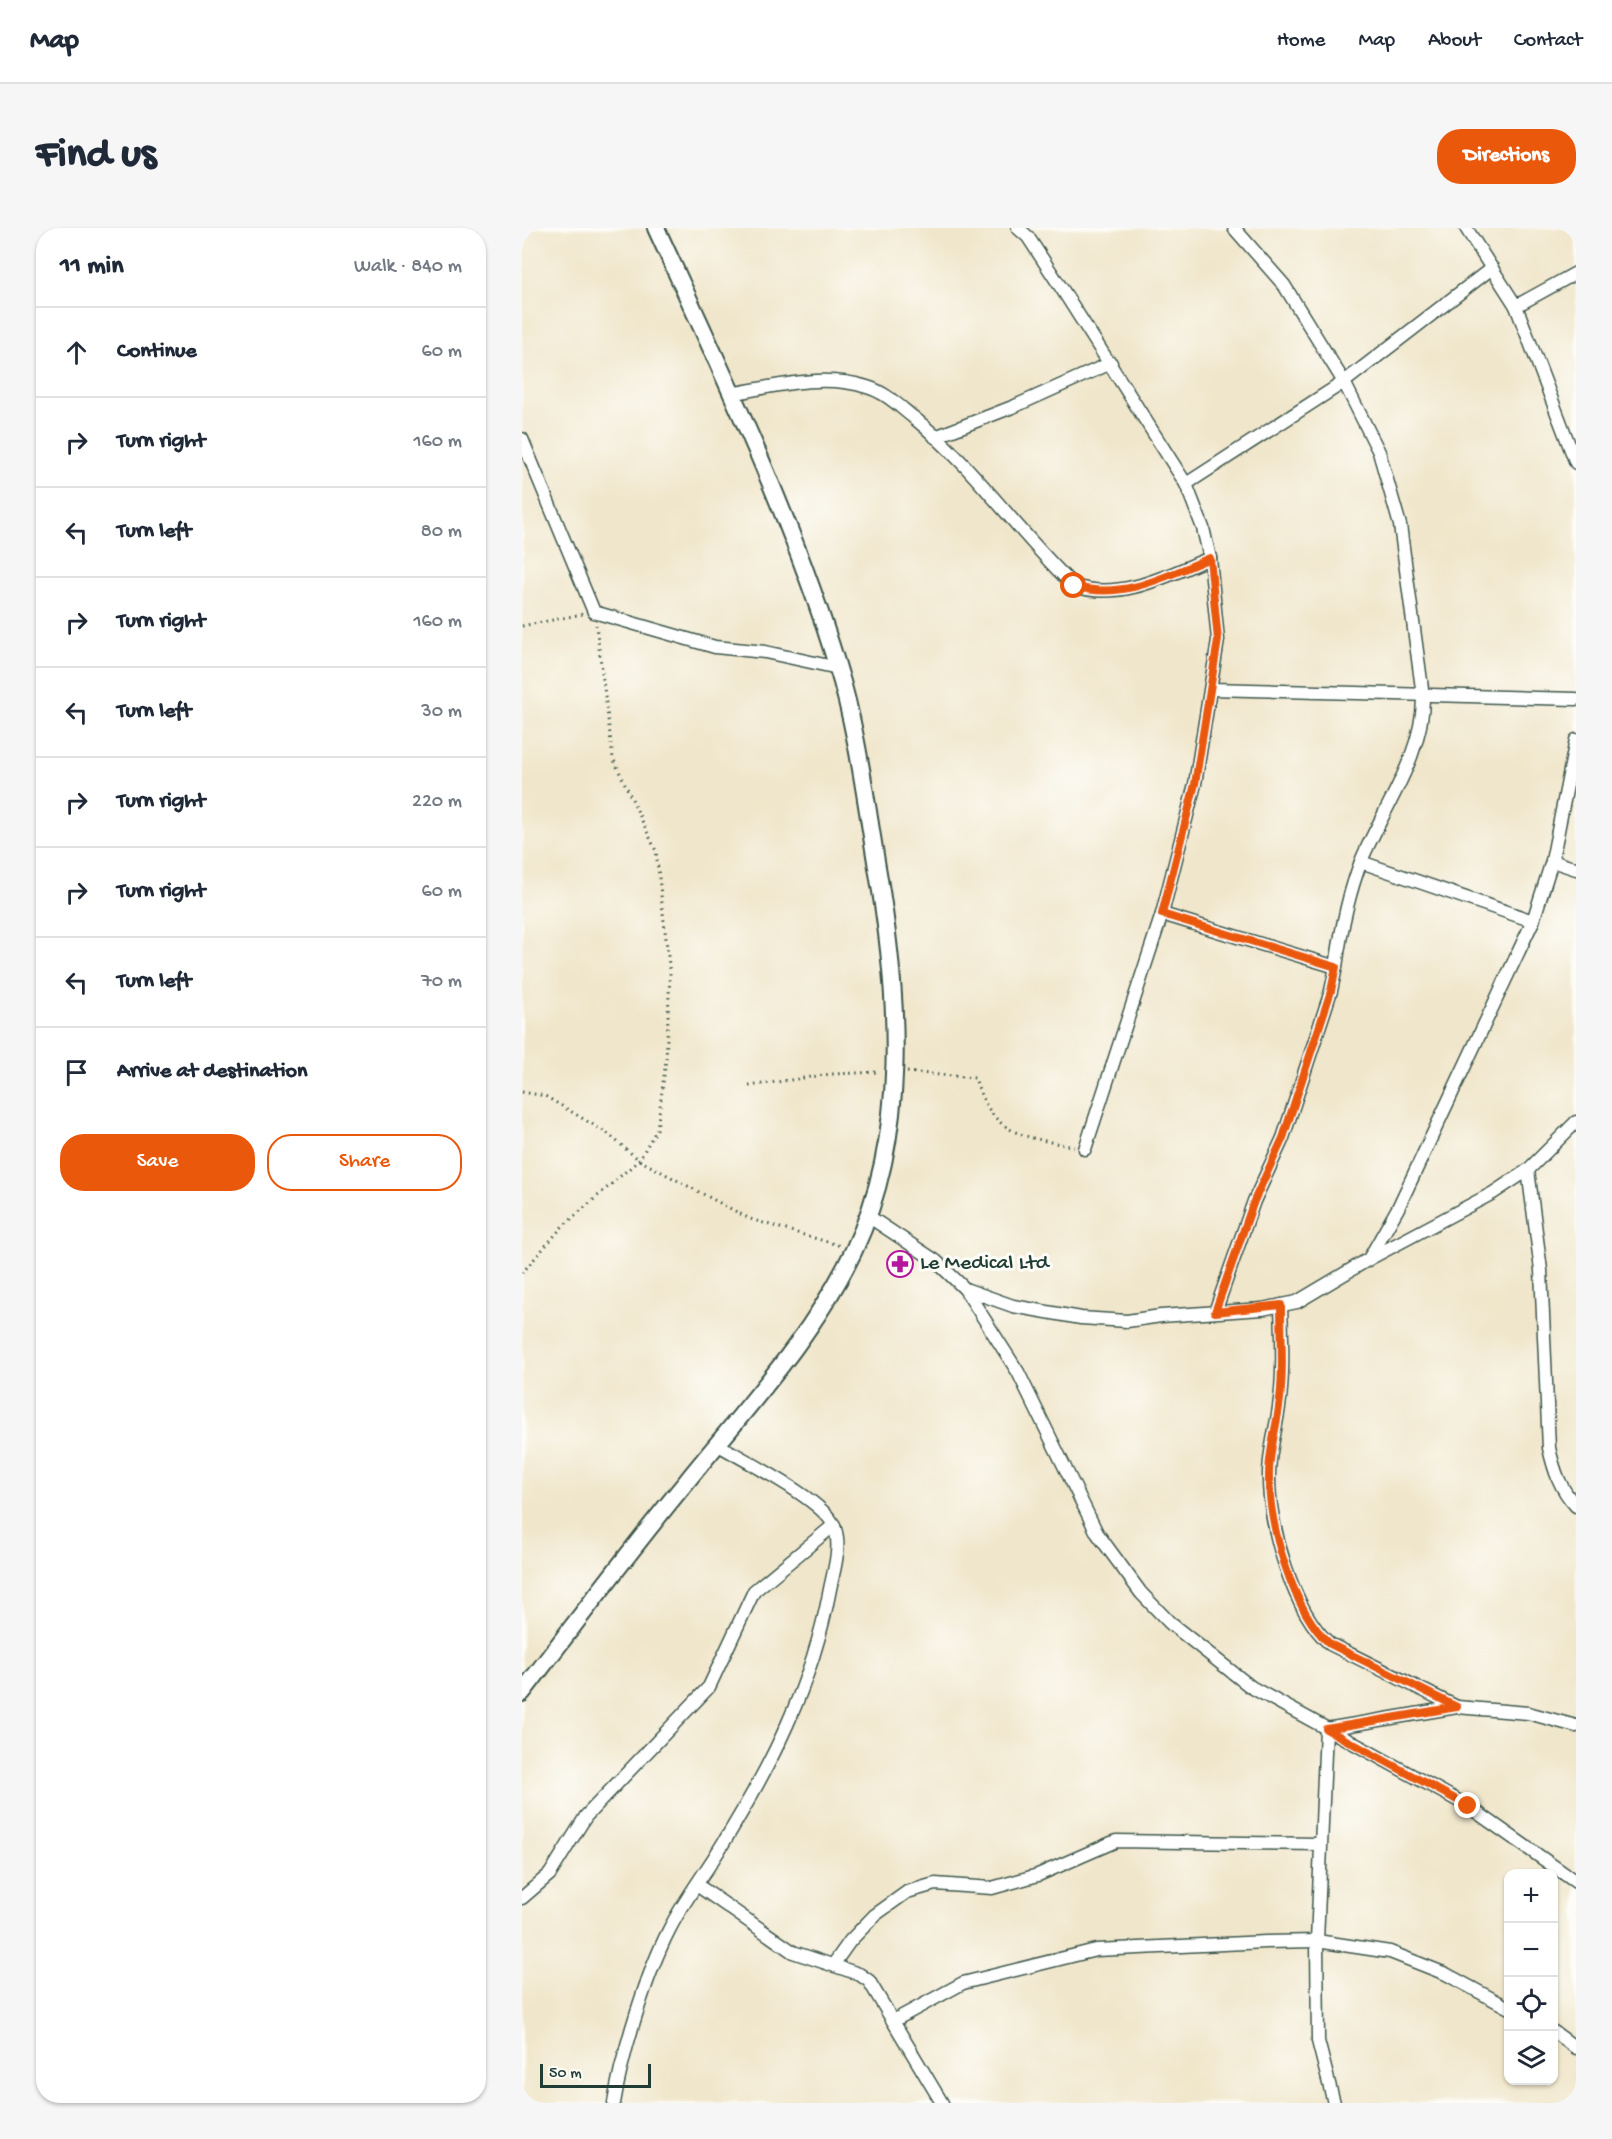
<!DOCTYPE html>
<meta charset="utf-8">
<style>
:root{--surface:#fff;--page:#f6f6f7;--text:#1f2937;--muted:#747a83;--line:#e0e1e3;--accent:#ea580c}
body{margin:0;font-family:"Gochi Hand",sans-serif;background:var(--page);color:var(--text)}
.controls{position:absolute;right:18px;bottom:18px;display:grid;overflow:hidden;border-radius:12px;box-shadow:0 2px 4px #0004}
.controls button{width:54px;height:54px;display:grid;place-items:center;padding:0;border:0;border-bottom:2px solid var(--line);background:var(--surface);color:var(--text);font:30px sans-serif}
.scale{position:absolute;left:18px;bottom:15px;width:111px;box-sizing:border-box;padding-left:6px;border:3px solid #1f3d34;border-top:0;font-size:16px;line-height:21px;white-space:nowrap;color:#1f3d34;-webkit-text-stroke:4px #fdfcf7;paint-order:stroke}
.stop{position:absolute;width:18px;height:18px;margin:-14px;border:4px solid #ea580c;border-radius:50%;background:#fff}
.stop.end{background:#ea580c;border-color:#fff;box-shadow:0 2px 6px #0008}
.list{margin:0;padding:0;list-style:none}
h2{display:flex;justify-content:space-between;align-items:center;height:78px;margin:0;padding:0 24px;font-size:26px}
h2 small{font-size:20px;font-weight:400;color:var(--muted)}
.list li{display:grid;grid-template-columns:39px 1fr auto;gap:18px;align-items:center;box-sizing:border-box;height:90px;padding:0 24px;border-top:2px solid var(--line)}
.list b{display:block;font-size:22px;white-space:nowrap}
.list em{font-size:20px;font-style:normal;color:var(--muted)}
.actions{display:flex;gap:12px;padding:18px 24px}
.actions a{flex:1;padding:14px 0;border:2px solid var(--accent);border-radius:24px;text-align:center;font-size:21px;color:var(--accent)}
.actions .main{background:var(--accent);color:#fff}
.icon{flex:none;width:33px;height:33px;fill:none;stroke:currentColor;stroke-width:2;stroke-linecap:round;stroke-linejoin:round}
.map{position:relative;flex:none;width:1054px;height:1875px;overflow:hidden;border-radius:24px}
header{display:flex;align-items:center;gap:36px;box-sizing:border-box;height:84px;padding:0 30px;background:var(--surface);border-bottom:2px solid var(--line)}
header strong{font-size:28px}
nav{display:flex;gap:33px;margin-inline-start:auto;font-size:21px}
.intro{display:flex;align-items:center;justify-content:space-between;box-sizing:border-box;height:144px;padding:0 36px}
h1{margin:0;font-size:42px}
.button{padding:15px 27px;border-radius:24px;background:var(--accent);color:#fff;font-size:21px;font-weight:700}
main{display:flex;gap:36px;padding:0 36px}
aside{flex:1;background:var(--surface);border-radius:24px;box-shadow:0 2px 4px #0004}
.map>svg:first-child{display:block}
</style>
<header>
<strong>Map</strong>
<nav><a>Home</a><a>Map</a><a>About</a><a>Contact</a></nav>
</header>
<div class="intro"><h1>Find us</h1><a class="button">Directions</a></div>
<main>
<aside>
<h2>11 min<small>Walk · 840 m</small></h2>
<ul class="list">
<li><svg class="icon" aria-label="ahead" viewBox="0 0 24 24"><path d="M12 20V5M6 11l6-6 6 6"/></svg><div><b>Continue</b></div><em>60 m</em></li>
<li><svg class="icon" aria-label="right" viewBox="0 0 24 24"><path d="M7 20v-9h11M14 6l5 5-5 5"/></svg><div><b>Turn right</b></div><em>160 m</em></li>
<li><svg class="icon" aria-label="left" viewBox="0 0 24 24"><path d="M17 20v-9H6M10 6l-5 5 5 5"/></svg><div><b>Turn left</b></div><em>80 m</em></li>
<li><svg class="icon" aria-label="right" viewBox="0 0 24 24"><path d="M7 20v-9h11M14 6l5 5-5 5"/></svg><div><b>Turn right</b></div><em>160 m</em></li>
<li><svg class="icon" aria-label="left" viewBox="0 0 24 24"><path d="M17 20v-9H6M10 6l-5 5 5 5"/></svg><div><b>Turn left</b></div><em>30 m</em></li>
<li><svg class="icon" aria-label="right" viewBox="0 0 24 24"><path d="M7 20v-9h11M14 6l5 5-5 5"/></svg><div><b>Turn right</b></div><em>220 m</em></li>
<li><svg class="icon" aria-label="right" viewBox="0 0 24 24"><path d="M7 20v-9h11M14 6l5 5-5 5"/></svg><div><b>Turn right</b></div><em>60 m</em></li>
<li><svg class="icon" aria-label="left" viewBox="0 0 24 24"><path d="M17 20v-9H6M10 6l-5 5 5 5"/></svg><div><b>Turn left</b></div><em>70 m</em></li>
<li><svg class="icon" aria-label="arrive" viewBox="0 0 24 24"><path d="M6 21V4h12l-3 4 3 4H6"/></svg><div><b>Arrive at destination</b></div></li>
</ul>
<div class="actions"><a class="main">Save</a><a>Share</a></div>
</aside>
<div class="map">
<svg width="1054" height="1875" viewBox="0 0 1054 1875">
<rect width="100%" height="100%" fill="#fdfcf7"/>
<filter id="ink" filterUnits="userSpaceOnUse"><feTurbulence type="fractalNoise" baseFrequency=".0167" numOctaves="2"/><feDisplacementMap in="SourceGraphic" scale="12" xChannelSelector="R" yChannelSelector="G"/><feConvolveMatrix kernelMatrix="1 2 1 2 8 2 1 2 1" color-interpolation-filters="sRGB"/></filter>
<filter id="wash" filterUnits="userSpaceOnUse"><feTurbulence type="fractalNoise" baseFrequency=".008" numOctaves="4" result="noise"/><feDisplacementMap in="SourceGraphic" scale="24" xChannelSelector="R" yChannelSelector="G"/><feGaussianBlur stdDeviation="1.35" result="paint"/><feColorMatrix in="noise" values="0 0 0 0 0 0 0 0 0 0 0 0 0 0 0 0 0 1.4 0 .05"/><feComposite in="paint" operator="in"/></filter>
<g filter="url(#wash)">
<rect width="100%" height="100%" fill="#f0e6cb"/>
</g>
<g filter="url(#ink)">
<g fill="none" stroke-linecap="round" stroke-linejoin="round">
<defs>
<g id="street">
<path d="M496,0L506,9L540,61L664,256L681,300L688,330L696,412L673,556L640,686L814,739L809,763L761,910L732,973L693,1084"/>
<path d="M712,0L762,57L822,154L857,224L878,297L901,468C902,526 862,579 840,631C826,666 819,702 814,739"/>
<path d="M944,0L994,78L1054,45"/>
<path d="M994,78L1054,235"/>
<path d="M209,166C253,158 301,145 345,159C363,164 377,178 391,189C453,239 495,304 552,358C599,373 644,348 688,330"/>
<path d="M413,209L493,178L589,135"/>
<path d="M0,211L72,384L193,419L243,424L316,440"/>
<path d="M664,256L822,154L970,40"/>
<path d="M689,461L1054,471"/>
<path d="M1030,633L1054,641"/>
<path d="M839,634L1011,693"/>
<path d="M563,921L640,686"/>
<path d="M1006,942L1019,1042L1027,1220C1032,1242 1038,1261 1054,1278"/>
<path d="M346,988L414,1033L443,1061L491,1078L559,1090L605,1093L639,1088L740,1081L775,1074L847,1031L971,965L1006,942L1054,894"/>
<path d="M847,1031L876,980L1011,693L1030,633L1054,512"/>
<path d="M443,1061L496,1144L575,1305L619,1365L648,1395L729,1459L946,1578L1054,1654"/>
<path d="M759,1077C760,1111 762,1145 757,1179C754,1201 747,1224 747,1247C746,1296 771,1384 808,1416L935,1479"/>
<path d="M175,1657L271,1724L337,1746L347,1753L420,1875"/>
<path d="M0,1670L28,1646L64,1588L187,1459L232,1363L312,1297"/>
<path d="M311,1737L328,1713L353,1687L385,1664L413,1656L470,1660L516,1647L594,1613L797,1616"/>
<path d="M371,1793L441,1755L574,1722L744,1714L795,1713L868,1724L924,1746L987,1780"/>
<path d="M1032,1804L1054,1820"/>
<path d="M92,1875C100,1826 124,1747 147,1702C161,1674 181,1648 197,1622C249,1538 290,1458 308,1361C312,1341 320,1318 312,1298C302,1272 221,1232 195,1216"/>
<path d="M812,1875L796,1813L795,1713L804,1501L935,1479L1006,1485L1054,1498"/>
</g>
<path id="secondary" d="M0,1465C54,1394 108,1322 165,1253C224,1180 292,1107 332,1022C387,905 377,768 356,645C344,576 336,504 315,437C269,286 199,142 134,0"/>
</defs>
<use href="#street" stroke="#3e564b" stroke-width="15"/>
<use href="#secondary" stroke="#3e564b" stroke-width="20"/>
<g stroke="#3e564b" stroke-width="3" stroke-dasharray="1.5 4.5" stroke-linecap="butt">
<path d="M0,398L61,386"/>
<path d="M385,844L453,850C471,908 498,907 552,919"/>
<path d="M227,858L309,846L358,844"/>
<path d="M0,864L23,868L85,905L117,932L228,991L319,1018"/>
<path d="M0,1045L40,999L117,932L135,901L144,832L148,746L134,623L91,530L74,397"/>
</g>
<use href="#street" stroke="#fff" stroke-width="12"/>
<use href="#secondary" stroke="#fff" stroke-width="16"/>
</g>
</g>
<g fill="none" stroke-linecap="round" stroke-linejoin="round" filter="url(#ink)">
<path stroke="#ea580c" stroke-width="8" d="M552,358C599,373 645,348 688,330L696,412L673,556L640,686L814,739L809,763L761,910L732,973L693,1084L759,1077C759,1111 762,1145 757,1179C754,1201 747,1224 747,1247C746,1296 771,1384 808,1416L935,1479L804,1501L946,1578"/>
</g>
<defs>
<symbol id="pharmacy-ring" viewBox="-11 -11 22 22"><circle r="9.5" fill="#fdfcf7" stroke="#b5179e" stroke-width="1.5"/><path d="M-2-6h4v4h4v4h-4v4h-4v-4h-4v-4h4Z" fill="#b5179e"/></symbol>
</defs>
<g fill-rule="evenodd">
<use href="#pharmacy-ring" x="363" y="1021" width="30" height="30"/>
</g>
<g text-anchor="middle" dominant-baseline="central" stroke-width="6" stroke-linejoin="round" paint-order="stroke">
<g font-size="22" fill="#1f3d34" stroke="#fdfcf7" text-anchor="start">
<text x="398" y="1036">Le Medical Ltd</text>
</g>
</g>
</svg>
<div class="controls">
<button>+</button>
<button>−</button>
<button><svg class="icon" aria-label="locate" viewBox="0 0 24 24"><circle cx="12" cy="12" r="6"/><path d="M12 2v4M12 18v4M2 12h4M18 12h4"/></svg></button>
<button><svg class="icon" aria-label="layers" viewBox="0 0 24 24"><path d="M12 4l9 5-9 5-9-5zM3 14l9 5 9-5"/></svg></button>
</div>
<div class="scale">50 m</div>
<div class="stop" style="left:552px;top:358px"></div>
<div class="stop end" style="left:946px;top:1578px"></div>
</div>
</main>
